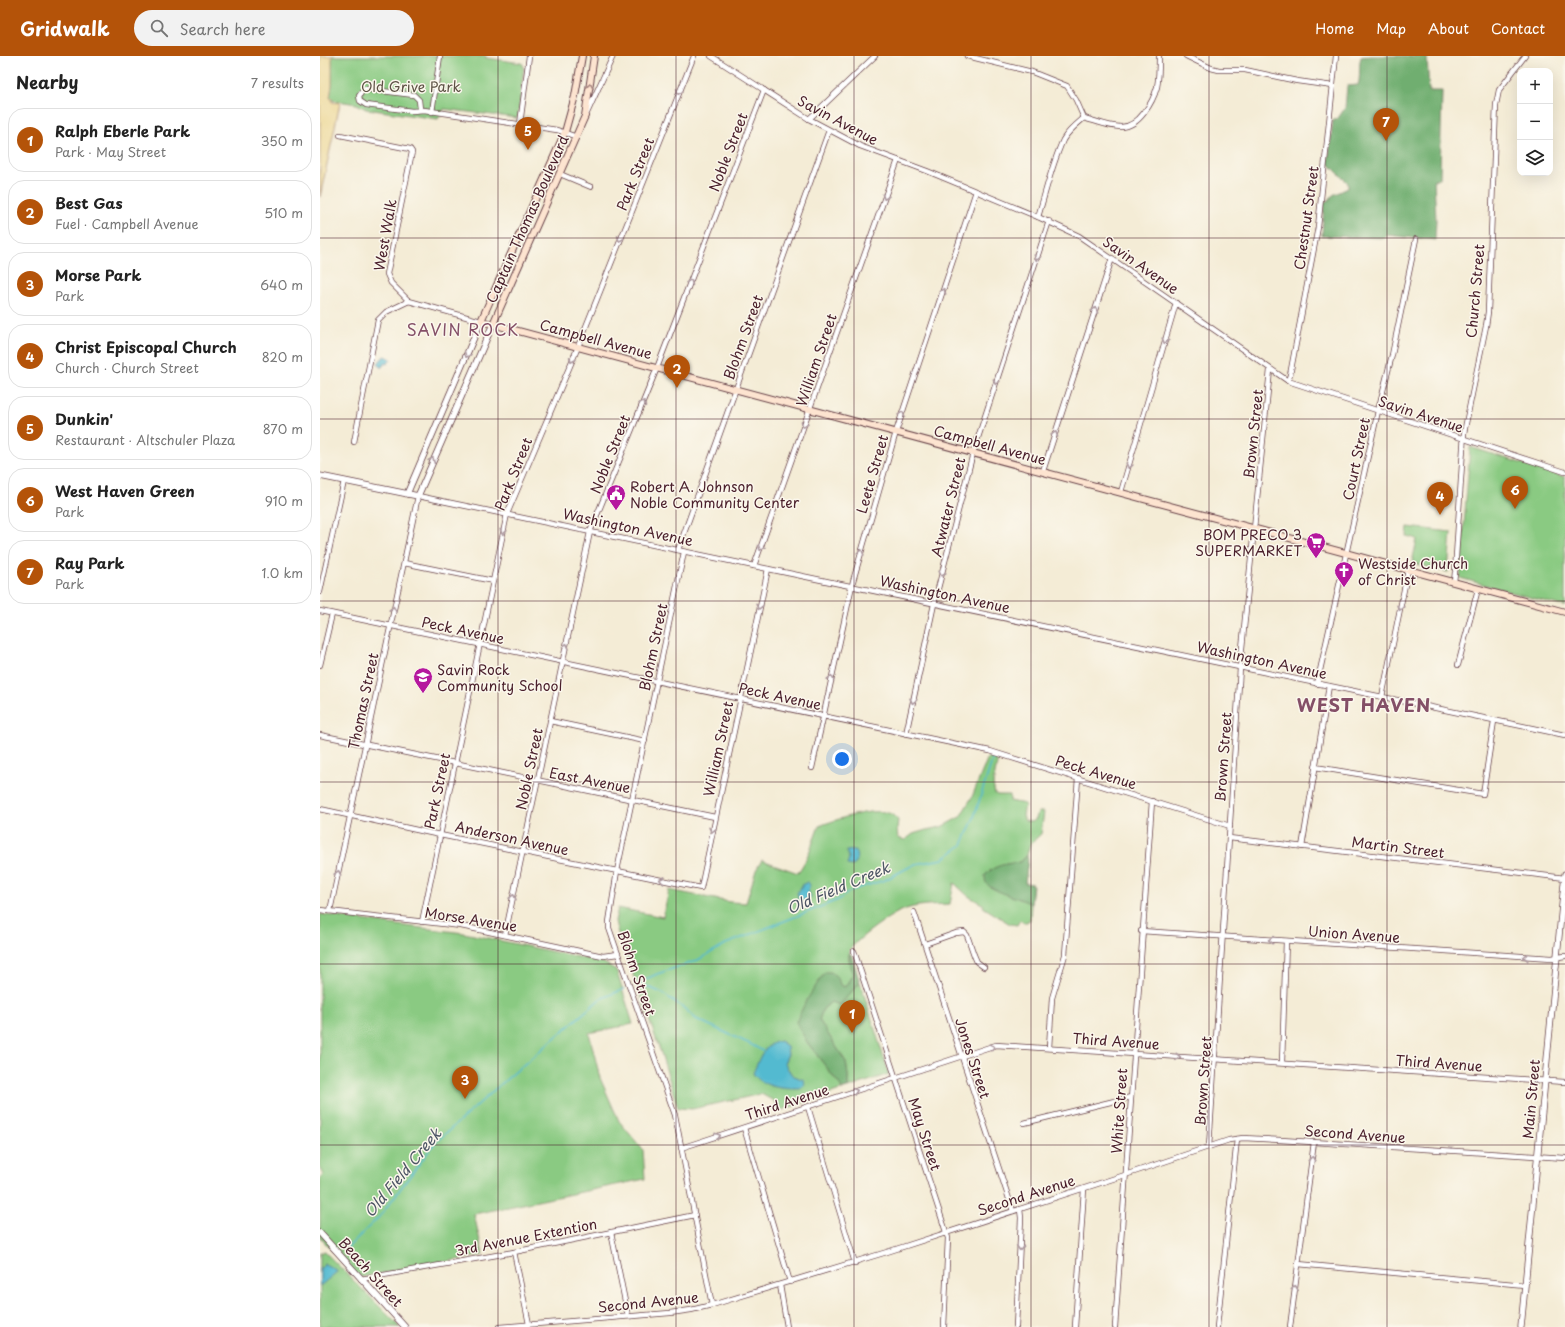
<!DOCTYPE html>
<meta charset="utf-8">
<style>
:root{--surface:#fff;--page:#f2f2f2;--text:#222;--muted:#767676;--line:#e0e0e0;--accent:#b45309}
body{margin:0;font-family:"Playpen Sans",sans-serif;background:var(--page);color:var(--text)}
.controls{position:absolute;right:12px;top:12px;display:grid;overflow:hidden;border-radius:8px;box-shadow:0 4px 16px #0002}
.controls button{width:36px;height:36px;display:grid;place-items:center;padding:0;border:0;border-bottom:1px solid var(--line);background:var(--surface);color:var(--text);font:20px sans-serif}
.you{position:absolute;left:522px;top:703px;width:14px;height:14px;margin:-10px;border:3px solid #fff;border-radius:50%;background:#1a73e8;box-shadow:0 0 0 6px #1a73e833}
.badge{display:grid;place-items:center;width:26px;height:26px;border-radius:50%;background:var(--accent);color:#fff;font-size:13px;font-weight:700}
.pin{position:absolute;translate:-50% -33px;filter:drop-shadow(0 1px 2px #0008)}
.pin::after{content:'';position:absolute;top:21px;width:14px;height:12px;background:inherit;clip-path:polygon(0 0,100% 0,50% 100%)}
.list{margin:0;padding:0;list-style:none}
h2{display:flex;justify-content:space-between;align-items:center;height:52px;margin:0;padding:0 16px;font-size:17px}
h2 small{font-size:13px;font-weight:400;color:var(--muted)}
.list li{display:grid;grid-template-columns:26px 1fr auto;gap:12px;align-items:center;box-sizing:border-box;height:64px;margin:0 8px 8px;padding:0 8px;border:1px solid var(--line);border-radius:16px}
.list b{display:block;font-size:15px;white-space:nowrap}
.list p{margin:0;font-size:13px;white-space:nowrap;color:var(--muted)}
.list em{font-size:13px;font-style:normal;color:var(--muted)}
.icon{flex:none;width:22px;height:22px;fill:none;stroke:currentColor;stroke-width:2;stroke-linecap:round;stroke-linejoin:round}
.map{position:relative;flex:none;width:1245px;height:1271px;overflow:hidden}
header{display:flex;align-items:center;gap:24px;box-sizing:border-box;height:56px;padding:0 20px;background:var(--accent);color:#fff}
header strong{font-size:19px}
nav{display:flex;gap:22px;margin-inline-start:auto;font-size:14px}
.search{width:280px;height:36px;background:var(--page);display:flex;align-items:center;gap:10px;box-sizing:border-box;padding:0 14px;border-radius:22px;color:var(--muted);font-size:15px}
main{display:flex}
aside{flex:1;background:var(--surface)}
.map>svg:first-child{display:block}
</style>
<header>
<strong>Gridwalk</strong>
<div class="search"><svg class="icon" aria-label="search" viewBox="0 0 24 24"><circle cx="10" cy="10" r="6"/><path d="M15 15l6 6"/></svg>Search here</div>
<nav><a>Home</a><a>Map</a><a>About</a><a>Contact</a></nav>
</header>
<main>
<aside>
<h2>Nearby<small>7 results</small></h2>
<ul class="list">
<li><span class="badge">1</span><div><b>Ralph Eberle Park</b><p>Park · May Street</p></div><em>350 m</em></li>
<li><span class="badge">2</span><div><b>Best Gas</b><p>Fuel · Campbell Avenue</p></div><em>510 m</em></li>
<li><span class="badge">3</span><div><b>Morse Park</b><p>Park</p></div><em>640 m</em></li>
<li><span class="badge">4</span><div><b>Christ Episcopal Church</b><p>Church · Church Street</p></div><em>820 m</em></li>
<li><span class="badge">5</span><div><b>Dunkin'</b><p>Restaurant · Altschuler Plaza</p></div><em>870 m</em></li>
<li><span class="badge">6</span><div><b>West Haven Green</b><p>Park</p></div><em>910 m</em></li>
<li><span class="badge">7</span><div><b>Ray Park</b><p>Park</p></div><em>1.0 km</em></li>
</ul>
</aside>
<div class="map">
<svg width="1245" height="1271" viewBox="0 0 1245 1271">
<rect width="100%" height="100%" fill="#fbf7ec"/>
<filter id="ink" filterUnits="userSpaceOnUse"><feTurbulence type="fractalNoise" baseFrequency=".025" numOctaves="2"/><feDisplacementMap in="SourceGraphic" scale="8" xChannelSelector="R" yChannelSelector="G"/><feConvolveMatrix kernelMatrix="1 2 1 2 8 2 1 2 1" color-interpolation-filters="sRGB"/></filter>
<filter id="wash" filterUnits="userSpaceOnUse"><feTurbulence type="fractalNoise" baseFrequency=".012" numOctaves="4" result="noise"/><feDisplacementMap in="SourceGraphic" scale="16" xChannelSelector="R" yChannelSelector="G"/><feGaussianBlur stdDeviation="0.9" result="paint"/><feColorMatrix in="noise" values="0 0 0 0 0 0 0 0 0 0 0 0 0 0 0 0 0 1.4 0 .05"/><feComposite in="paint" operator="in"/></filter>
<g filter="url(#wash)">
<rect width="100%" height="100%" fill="#f4ecd6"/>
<g fill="#8aca82" stroke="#6a7456" fill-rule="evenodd">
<path d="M12,0H166V2L202,7L204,11L198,61L197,62L124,53L118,63L46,53L37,48L12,44L10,42L12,29Z"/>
<path d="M1150,391L1245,421V550L1238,549L1140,522Z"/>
<path d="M1088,471L1131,476L1128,516L1092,507L1097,483L1087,480Z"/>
<path d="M668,701L678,703L673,728L675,738L678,739H690V745L705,748L703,760L705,765L711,766L716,763L718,756H724L721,778L710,788L707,799L701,806L686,808L670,831L702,843L711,848L710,864L704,867L700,864L697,869L690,868L663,851L664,849L648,840L634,827L630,848C613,849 596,848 581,855C570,859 534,885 530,894C527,901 530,912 533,918L525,931L520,929L511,916L487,986L523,1033L459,1055L454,1045L441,1038L372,1053L358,1052L341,997L297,874L295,865L298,852L343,861L349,834L410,846L426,847L436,814L442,804L478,817L487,802L499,770C515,764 555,750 571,758C573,759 576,762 578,764L577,773L578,782L585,784L593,778L606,774L621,771L640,761L652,741ZM468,998L464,1007L472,1019L484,1025L433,1018Z"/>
<path d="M0,858L77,869L144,877L282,906L293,912L297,916L313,968L269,977L280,1022L299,1065L323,1094L325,1123L154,1158L163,1199L37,1222L0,1181V1123L3,1119L0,1113Z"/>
<path d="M540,926L569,1018L528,1032V1020L526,1006L499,964L503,953L511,946L520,949Z"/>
<path d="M4,1195L80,1271H0V1197Z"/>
</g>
<g fill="#6fae70" stroke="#5c664e">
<path d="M1052,0H1107L1109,35H1122L1120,123H1114L1116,164L1115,184L1066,179L1065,182L1002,180L1004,146L1009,144L1013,139L1028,132V127L1008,107L1013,64L1018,62L1025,52L1027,30L1038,29C1041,20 1038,10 1041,1Z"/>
<path d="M707,799L708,804L705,827L713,828L711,848C701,842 673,836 667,828C665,826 665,822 665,819C676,808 686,808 701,806Z"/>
<path d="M529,896L531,898L540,926L520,949L511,946L503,953L499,964L526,1006L528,1020V1032L523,1033L487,986L476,966L486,945L505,916H511L518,922L520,929L525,931L533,918L530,911Z"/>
</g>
<path fill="#eeda9e" stroke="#9c7c64" d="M0,0H12V29L10,42H12V46L20,47L0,141Z"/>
<g fill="#53bad0" stroke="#4e6c7e">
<path d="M64,300L70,302L71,304L67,308L65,307L62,311H60L58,307Z"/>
<path d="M536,794L537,805L533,810L527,809L529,802L526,795Z"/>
<path d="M488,826L490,829L488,835L491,841L480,846L477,837L483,828Z"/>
<path d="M460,985L467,990L468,998L464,1007L472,1019L484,1024L485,1029L480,1033C465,1033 442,1032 433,1017C440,1002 442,989 460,985Z"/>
<path d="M5,1208L18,1215L0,1230V1213Z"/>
</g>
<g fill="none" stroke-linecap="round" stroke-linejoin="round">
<g stroke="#53bad0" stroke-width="1.5">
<path d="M319,927L342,937L365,953L376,963L430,988L443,995"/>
<path d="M316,928L337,918L376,905L406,888L518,844L532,834L565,824L595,808L623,803L642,789L653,764L673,702"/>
<path d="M25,1194L60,1160L114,1088L173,1035L280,943L304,933"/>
</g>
</g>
</g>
<g filter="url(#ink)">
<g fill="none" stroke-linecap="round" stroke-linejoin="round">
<defs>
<g id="minor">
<path d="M391,0L489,63L540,90L607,115L718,161L759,180L968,325L1245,416"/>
<path d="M647,0L712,16L747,30L756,44L764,62"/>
<path d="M866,0L891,12L899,14H925L977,25L1013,30"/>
<path d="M100,53L99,44L94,39L46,33L43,34L39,40L40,45L46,49L92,55L104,54L237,74L257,81"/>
<path d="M112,56L120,0"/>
<path d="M267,57L293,0"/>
<path d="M764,62C775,65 789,71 801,71C819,71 833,46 837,31C839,21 839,10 839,0"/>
<path d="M489,63L555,0"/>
<path d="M200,68L209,0"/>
<path d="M20,79L90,93L92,96L67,218L71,227L89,245"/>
<path d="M240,118L271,131"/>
<path d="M718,161C726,135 732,108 743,84C748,75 757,68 764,62"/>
<path d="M89,245L161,265"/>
<path d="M968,325L970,319L998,171L1016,0"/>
<path d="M34,386L58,264L66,256L89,245"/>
<path d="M723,415L792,202"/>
<path d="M801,436L856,247"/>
<path d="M358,494L509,74"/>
<path d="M364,496L297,815L289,866V872L298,898L355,1059L392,1249"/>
<path d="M84,507L173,525"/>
<path d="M434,510L578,104"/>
<path d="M1134,526L1135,516L1144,377L1166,270L1168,256L1176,49L1179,34L1205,0"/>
<path d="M0,536L24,425"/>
<path d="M0,555L670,695L910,770"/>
<path d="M0,609L12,558"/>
<path d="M1138,609L1158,533"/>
<path d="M997,628L1058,355L1072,299L1096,183"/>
<path d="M1062,641L1088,514"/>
<path d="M230,665L325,685"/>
<path d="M586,678L614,548L653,397L729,165"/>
<path d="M0,679L395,761"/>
<path d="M995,711L1163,738L1174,665"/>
<path d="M492,712L533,525L576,376L656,135"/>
<path d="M0,753L120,779L381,832L448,513"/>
<path d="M909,782L1245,822"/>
<path d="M982,791L1009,630"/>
<path d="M0,854L141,870L283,900L298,898"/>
<path d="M10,855L98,440L1245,679"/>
<path d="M594,856L693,1155"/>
<path d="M102,866L187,458L255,298L374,0"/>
<path d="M821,875L1201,900L1232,902L1245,900"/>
<path d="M185,879L270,476L337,312L444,34"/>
<path d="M605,888L636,877L644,876L647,879L654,899L657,906L664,911"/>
<path d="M534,895L628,1182L624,1271"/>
<path d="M729,992L732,942L745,899L758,722"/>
<path d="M962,1007L966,885"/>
<path d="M488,1051L535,1207"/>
<path d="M704,1067L811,1041"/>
<path d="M424,1072L470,1226"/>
<path d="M889,1091L920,612L950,314"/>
<path d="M361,1092L676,989L1245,1026"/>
<path d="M291,1176L308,1260"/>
<path d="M194,1196L209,1268"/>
<path d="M978,1208L1205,1229"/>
<path d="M41,1223L194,1196L375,1159"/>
<path d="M460,1229L467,1271"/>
<path d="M179,1271L350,1257L371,1254L392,1249L567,1196L805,1119L909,1084L923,1082L961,1084L1245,1102"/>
<path d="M696,1271L701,1162L700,1153"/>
<path d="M755,1271L764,1133"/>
<path d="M795,1271L832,745"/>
<path d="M897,1271L917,1083"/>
<path d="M970,1271L994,1086"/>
</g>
<g id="tertiary">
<path d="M0,420L98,440L173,268"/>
<path d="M87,438L161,265"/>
<path d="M0,1177L85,1271"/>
<path d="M1201,1271L1245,818"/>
</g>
<g id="secondary">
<path d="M262,0L255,40L245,76L161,265L1245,556"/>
<path d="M173,268L265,60L274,0"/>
</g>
</defs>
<use href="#minor" stroke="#643e45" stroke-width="6"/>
<use href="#tertiary" stroke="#643e45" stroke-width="7"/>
<use href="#secondary" stroke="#643e45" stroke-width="8"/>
<use href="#minor" stroke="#fff" stroke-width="4.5"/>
<use href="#tertiary" stroke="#fff" stroke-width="5.5"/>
<use href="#secondary" stroke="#fde4d0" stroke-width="6"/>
</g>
<defs><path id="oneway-chevron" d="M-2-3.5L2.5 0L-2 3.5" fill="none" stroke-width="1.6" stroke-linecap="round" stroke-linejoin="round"/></defs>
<use stroke="#a4827e" href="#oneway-chevron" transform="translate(270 30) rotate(-81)"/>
<g stroke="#ae9aa0">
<use href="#oneway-chevron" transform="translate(359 36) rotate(112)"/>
<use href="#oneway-chevron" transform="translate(565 141) rotate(109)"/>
<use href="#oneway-chevron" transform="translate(300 183) rotate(112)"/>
<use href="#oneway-chevron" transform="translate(717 202) rotate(108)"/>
<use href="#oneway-chevron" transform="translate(370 226) rotate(-69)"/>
<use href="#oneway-chevron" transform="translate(623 235) rotate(-72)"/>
<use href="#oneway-chevron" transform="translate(775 254) rotate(-72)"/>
<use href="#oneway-chevron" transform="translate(845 285) rotate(106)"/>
<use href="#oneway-chevron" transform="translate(147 299) rotate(114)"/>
<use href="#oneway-chevron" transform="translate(252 304) rotate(113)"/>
<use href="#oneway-chevron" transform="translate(676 326) rotate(108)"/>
<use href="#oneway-chevron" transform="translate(323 347) rotate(-68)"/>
<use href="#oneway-chevron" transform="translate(582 358) rotate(-72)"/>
<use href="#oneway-chevron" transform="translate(484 369) rotate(110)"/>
<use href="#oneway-chevron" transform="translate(735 378) rotate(-72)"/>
<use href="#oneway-chevron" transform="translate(112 404) rotate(-66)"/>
<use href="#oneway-chevron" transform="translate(809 410) rotate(106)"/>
<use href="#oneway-chevron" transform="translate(183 476) rotate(102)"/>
<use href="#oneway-chevron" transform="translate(441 492) rotate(110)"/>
<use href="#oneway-chevron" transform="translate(541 496) rotate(-74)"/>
<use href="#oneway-chevron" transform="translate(622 518) rotate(104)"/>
<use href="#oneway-chevron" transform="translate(439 551) rotate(103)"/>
<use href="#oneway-chevron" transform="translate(1080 552) rotate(102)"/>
<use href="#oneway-chevron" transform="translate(73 553) rotate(-78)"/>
<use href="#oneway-chevron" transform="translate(246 590) rotate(-78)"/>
<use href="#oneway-chevron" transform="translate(511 622) rotate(-78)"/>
<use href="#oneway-chevron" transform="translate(593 645) rotate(102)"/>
<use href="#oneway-chevron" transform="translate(392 774) rotate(102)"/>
<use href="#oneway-chevron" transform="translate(18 817) rotate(-78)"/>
<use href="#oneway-chevron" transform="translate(342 824) rotate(-169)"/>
<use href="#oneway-chevron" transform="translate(193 841) rotate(-78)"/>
<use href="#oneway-chevron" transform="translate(951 884) rotate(-176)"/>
<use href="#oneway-chevron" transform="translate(1206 901) rotate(-177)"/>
<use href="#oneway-chevron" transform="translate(672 991) rotate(-14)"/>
<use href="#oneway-chevron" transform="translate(858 1001) rotate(4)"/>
<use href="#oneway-chevron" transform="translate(535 1035) rotate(-19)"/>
<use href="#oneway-chevron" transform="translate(398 1080) rotate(-18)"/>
<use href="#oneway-chevron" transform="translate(992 1103) rotate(-82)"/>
<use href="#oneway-chevron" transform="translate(700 1192) rotate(93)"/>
<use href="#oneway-chevron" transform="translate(975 1232) rotate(-83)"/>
</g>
</g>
<path fill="none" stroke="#4a1f2b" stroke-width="1" stroke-opacity="0.55" d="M178,0V1271M356,0V1271M534,0V1271M711,0V1271M889,0V1271M1067,0V1271M0,182H1245M0,363H1245M0,545H1245M0,726H1245M0,908H1245M0,1089H1245"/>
<defs>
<symbol id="civic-pin" viewBox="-11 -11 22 30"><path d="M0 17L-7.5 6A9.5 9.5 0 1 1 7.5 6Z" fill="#b5179e" stroke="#fbf7ec"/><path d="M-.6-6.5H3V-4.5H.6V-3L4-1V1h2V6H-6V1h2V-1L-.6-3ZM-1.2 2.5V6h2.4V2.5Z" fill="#fff"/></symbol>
<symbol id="supermarket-pin" viewBox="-11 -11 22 30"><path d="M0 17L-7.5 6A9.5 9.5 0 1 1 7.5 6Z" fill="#b5179e" stroke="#fbf7ec"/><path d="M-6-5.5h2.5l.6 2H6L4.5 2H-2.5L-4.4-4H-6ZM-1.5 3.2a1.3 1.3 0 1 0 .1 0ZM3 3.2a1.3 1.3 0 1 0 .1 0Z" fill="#fff"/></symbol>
<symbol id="church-pin" viewBox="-11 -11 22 30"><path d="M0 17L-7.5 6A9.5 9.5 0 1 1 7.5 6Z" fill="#b5179e" stroke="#fbf7ec"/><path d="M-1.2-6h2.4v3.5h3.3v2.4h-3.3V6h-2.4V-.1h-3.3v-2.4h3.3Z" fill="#fff"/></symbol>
<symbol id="school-pin" viewBox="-11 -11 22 30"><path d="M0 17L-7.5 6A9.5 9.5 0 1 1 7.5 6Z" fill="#b5179e" stroke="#fbf7ec"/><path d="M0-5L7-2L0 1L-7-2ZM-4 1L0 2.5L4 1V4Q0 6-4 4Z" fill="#fff"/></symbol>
</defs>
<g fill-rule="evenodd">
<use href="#civic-pin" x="285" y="427" width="22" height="30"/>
<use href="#supermarket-pin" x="985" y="475" width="22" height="30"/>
<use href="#church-pin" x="1013" y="504" width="22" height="30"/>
<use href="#school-pin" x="92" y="610" width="22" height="30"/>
</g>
<g text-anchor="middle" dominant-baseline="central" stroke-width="3" stroke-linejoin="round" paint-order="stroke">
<g font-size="14" fill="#5d5245" stroke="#fbf7ec">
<text x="91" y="30">Old Grive Park</text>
</g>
<g font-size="14" fill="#4a1f2b" stroke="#fbf7ec">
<text transform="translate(518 64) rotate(28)">Savin Avenue</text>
<text transform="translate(408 96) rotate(-69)">Noble Street</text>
<text transform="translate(315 118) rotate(-68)">Park Street</text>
<text transform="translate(986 162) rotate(-82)">Chestnut Street</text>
<text transform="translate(207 163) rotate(-66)">Captain Thomas Boulevard</text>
<text transform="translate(65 179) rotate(-80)">West Walk</text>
<text transform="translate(821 209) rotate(35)">Savin Avenue</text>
<text transform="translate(1155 235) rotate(-85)">Church Street</text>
<text transform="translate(423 281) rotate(-70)">Blohm Street</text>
<text transform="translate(276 283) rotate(15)">Campbell Avenue</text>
<text transform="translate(496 304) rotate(-71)">William Street</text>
<text transform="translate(1101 358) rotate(18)">Savin Avenue</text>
<text transform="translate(933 378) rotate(-84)">Brown Street</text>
<text transform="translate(670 389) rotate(15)">Campbell Avenue</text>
<text transform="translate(290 398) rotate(-68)">Noble Street</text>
<text transform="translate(1036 403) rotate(-78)">Court Street</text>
<text transform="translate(193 418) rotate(-68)">Park Street</text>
<text transform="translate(552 418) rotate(-74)">Leete Street</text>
<text transform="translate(628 451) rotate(-76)">Atwater Street</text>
<text transform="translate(308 471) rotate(12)">Washington Avenue</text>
<text transform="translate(625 538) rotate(12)">Washington Avenue</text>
<text transform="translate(143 574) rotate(12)">Peck Avenue</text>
<text transform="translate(333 591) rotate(-78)">Blohm Street</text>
<text transform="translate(942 604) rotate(12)">Washington Avenue</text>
<text transform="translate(460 640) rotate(12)">Peck Avenue</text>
<text transform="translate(43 645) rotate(-78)">Thomas Street</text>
<text transform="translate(398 693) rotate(-78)">William Street</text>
<text transform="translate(903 701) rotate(-86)">Brown Street</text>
<text transform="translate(209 713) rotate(-78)">Noble Street</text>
<text transform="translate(776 716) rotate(17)">Peck Avenue</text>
<text transform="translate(270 724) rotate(11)">East Avenue</text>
<text transform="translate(117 735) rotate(-78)">Park Street</text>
<text transform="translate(192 782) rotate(12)">Anderson Avenue</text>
<text transform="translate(1078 791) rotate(7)">Martin Street</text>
<text transform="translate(151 863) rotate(9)">Morse Avenue</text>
<text transform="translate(1034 878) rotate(4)">Union Avenue</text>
<text transform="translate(317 917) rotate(71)">Blohm Street</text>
<text transform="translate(796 985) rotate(4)">Third Avenue</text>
<text transform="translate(653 1002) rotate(72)">Jones Street</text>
<text transform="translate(1119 1007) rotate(4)">Third Avenue</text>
<text transform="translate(883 1025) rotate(-86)">Brown Street</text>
<text transform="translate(1211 1043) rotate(-85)">Main Street</text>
<text transform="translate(467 1046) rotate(-18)">Third Avenue</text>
<text transform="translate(799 1055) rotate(-86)">White Street</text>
<text transform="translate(605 1078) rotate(72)">May Street</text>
<text transform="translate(1035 1078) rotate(4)">Second Avenue</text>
<text transform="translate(706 1139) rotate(-18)">Second Avenue</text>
<text transform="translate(206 1181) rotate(-11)">3rd Avenue Extention</text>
<text transform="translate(51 1216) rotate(48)">Beach Street</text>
<text transform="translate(328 1246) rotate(-6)">Second Avenue</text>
</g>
<g font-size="14" fill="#4a1f2b" stroke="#fbf7ec" text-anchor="start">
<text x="310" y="430">Robert A. Johnson<tspan x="310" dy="16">Noble Community Center</tspan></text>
<text x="982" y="478" text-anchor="end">BOM PRECO 3<tspan x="982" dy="16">SUPERMARKET</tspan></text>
<text x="1038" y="507">Westside Church<tspan x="1038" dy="16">of Christ</tspan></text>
<text x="117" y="613">Savin Rock<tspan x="117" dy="16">Community School</tspan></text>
</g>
<g font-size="15" font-style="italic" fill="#4d5565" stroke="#fbf7ec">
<text transform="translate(518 831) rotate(-23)">Old Field Creek</text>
<text transform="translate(82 1116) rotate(-50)">Old Field Creek</text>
</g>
<g font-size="16" letter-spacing="1" fill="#844f67" stroke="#fbf7ec">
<text x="143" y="273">SAVIN ROCK</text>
</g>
<g font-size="18" font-weight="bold" letter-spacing="1" fill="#844f67" stroke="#fbf7ec">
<text x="1044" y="648">WEST HAVEN</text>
</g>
</g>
</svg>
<div class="controls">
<button>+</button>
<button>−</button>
<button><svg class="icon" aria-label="layers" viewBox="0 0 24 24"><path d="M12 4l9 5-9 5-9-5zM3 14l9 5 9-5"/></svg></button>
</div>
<div class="you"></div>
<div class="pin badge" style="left:532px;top:977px">1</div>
<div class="pin badge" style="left:357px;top:332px">2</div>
<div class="pin badge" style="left:145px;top:1043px">3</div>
<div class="pin badge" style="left:1120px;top:459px">4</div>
<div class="pin badge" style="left:208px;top:94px">5</div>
<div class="pin badge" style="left:1195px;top:453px">6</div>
<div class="pin badge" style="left:1066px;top:85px">7</div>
</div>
</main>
